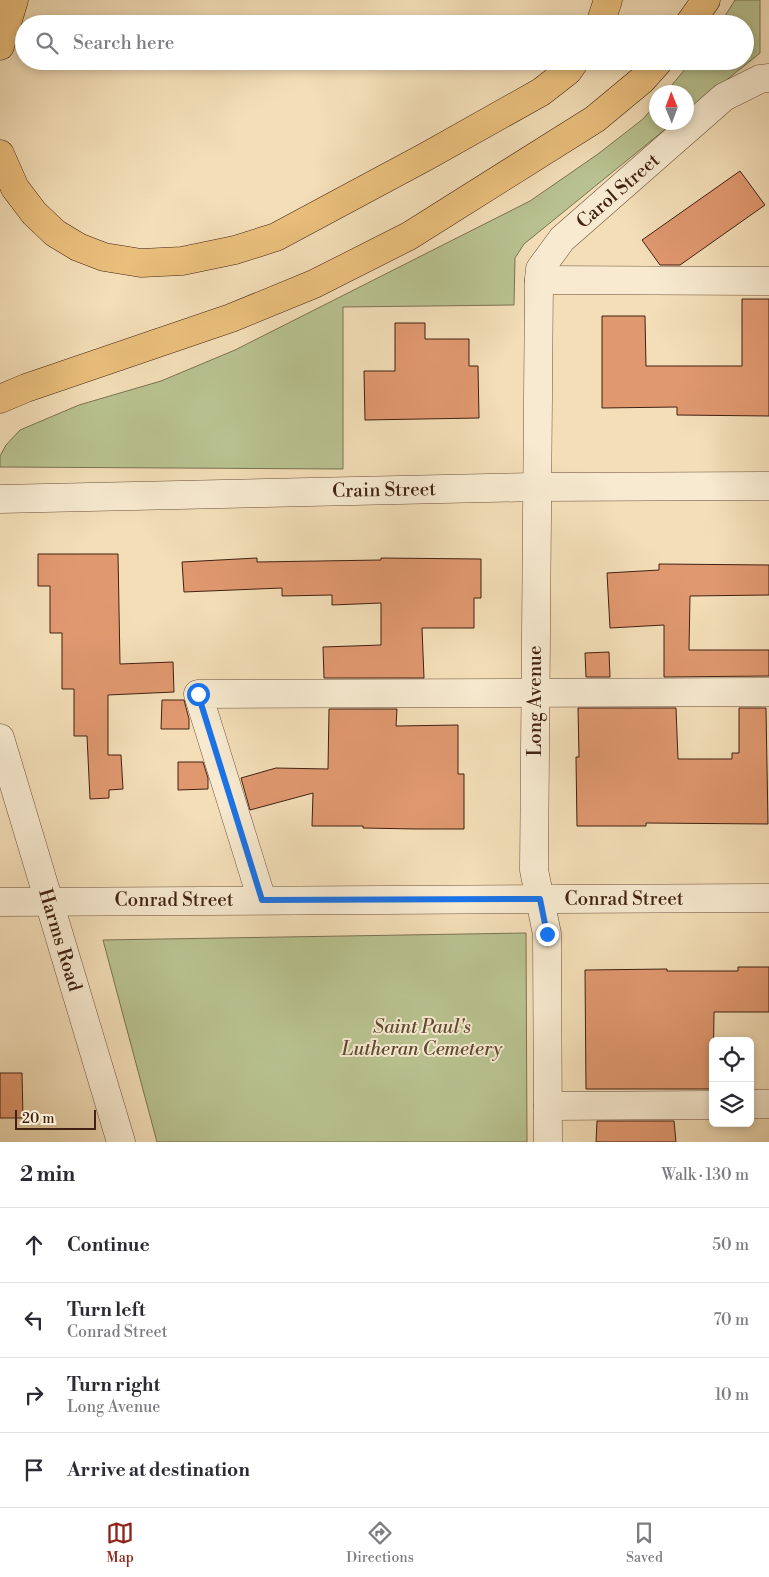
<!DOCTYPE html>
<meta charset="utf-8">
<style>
:root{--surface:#fff;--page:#f7f7f7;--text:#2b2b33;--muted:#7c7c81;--line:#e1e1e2;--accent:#8f2418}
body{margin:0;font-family:"Libre Bodoni",serif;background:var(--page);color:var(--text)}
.controls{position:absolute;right:15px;bottom:15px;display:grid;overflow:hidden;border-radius:8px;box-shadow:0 2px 8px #0003}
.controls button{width:45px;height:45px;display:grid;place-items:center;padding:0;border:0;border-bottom:1px solid var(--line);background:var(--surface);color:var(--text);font:25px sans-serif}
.compass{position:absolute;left:649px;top:85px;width:45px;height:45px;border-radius:50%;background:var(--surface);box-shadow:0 2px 8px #0003;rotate:359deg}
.scale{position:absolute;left:15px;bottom:12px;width:81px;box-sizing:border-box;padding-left:5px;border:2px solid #412113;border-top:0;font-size:14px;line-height:18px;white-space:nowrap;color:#412113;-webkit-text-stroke:4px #f7ead0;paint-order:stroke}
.stop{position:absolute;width:15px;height:15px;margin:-11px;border:4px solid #1a73e8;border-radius:50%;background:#fff}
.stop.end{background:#1a73e8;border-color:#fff;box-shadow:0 1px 5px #0008}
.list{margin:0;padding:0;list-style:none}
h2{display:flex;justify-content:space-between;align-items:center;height:65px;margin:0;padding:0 20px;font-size:21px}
h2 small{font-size:16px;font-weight:400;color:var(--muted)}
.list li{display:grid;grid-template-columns:32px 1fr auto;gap:15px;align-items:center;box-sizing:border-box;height:75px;padding:0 20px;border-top:1px solid var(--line)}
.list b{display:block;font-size:19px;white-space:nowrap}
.list p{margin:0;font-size:16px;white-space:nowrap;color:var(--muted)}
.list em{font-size:16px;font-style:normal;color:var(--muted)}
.icon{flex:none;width:28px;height:28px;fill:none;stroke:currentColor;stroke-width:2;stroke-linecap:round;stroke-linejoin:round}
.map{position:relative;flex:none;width:769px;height:1142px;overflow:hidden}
.search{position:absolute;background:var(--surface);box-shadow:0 2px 8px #0003;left:15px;right:15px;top:15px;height:55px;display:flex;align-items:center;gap:12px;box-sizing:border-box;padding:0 18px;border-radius:28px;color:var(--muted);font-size:19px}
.sheet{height:365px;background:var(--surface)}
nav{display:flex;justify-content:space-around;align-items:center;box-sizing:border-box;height:70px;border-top:1px solid var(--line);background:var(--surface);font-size:14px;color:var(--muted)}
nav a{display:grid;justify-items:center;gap:2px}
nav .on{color:var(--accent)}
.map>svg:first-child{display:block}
</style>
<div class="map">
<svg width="769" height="1142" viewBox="0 0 769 1142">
<rect width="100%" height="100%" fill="#f3deb7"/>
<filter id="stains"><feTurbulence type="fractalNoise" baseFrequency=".004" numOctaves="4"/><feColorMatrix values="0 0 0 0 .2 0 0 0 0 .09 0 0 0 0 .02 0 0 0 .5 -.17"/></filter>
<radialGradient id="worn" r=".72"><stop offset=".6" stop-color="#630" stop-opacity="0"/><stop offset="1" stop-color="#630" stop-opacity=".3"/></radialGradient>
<g fill="#b8c290" stroke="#7c7252">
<path d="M735,0H760V53L687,112L686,92H666L692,61H745V24H720Z"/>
<path d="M656,104V122L673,123L524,244L515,258L514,305L343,307V469L0,467V456L6,445L20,430L79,405L161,381L235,350L530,201L598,154L643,119Z"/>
<path d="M526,933L527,1142H157L103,940Z"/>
</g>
<g fill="#e0986f" stroke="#412113">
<path d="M740,171L765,205L680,265H660L642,240Z"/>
<path d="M742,299H769V416L677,415V407L602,408V316H645L646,366H742Z"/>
<path d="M395,323H425V339H469V366H478L479,418L365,420L364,371H395Z"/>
<path d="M38,554H118L120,664L173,662L174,692L108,695V755H121L123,789L109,790V798L90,799L87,736H74V689H62V633H50V586H38Z"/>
<path d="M257,558V562L381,560V558L481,559V598H474V628H422L424,678H324L323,647L381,645V603L332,605V595L282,596V588L184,592L182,562Z"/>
<path d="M659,564L769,565V595L690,596L689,650H769V676L664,677V625L610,628L607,573L659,570Z"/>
<path d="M609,652L610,677H586L585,653Z"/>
<path d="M162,700H184L189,719V729H161Z"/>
<path d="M578,708H676L678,759H732V753H739V708H766L768,824L646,823V826H577L576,757H579Z"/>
<path d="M329,709H397L396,726L458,725V774H464V829H416L363,828V826H312L313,793L250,810L241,778L276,768L328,769Z"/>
<path d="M178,762H203L208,778V789L178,790Z"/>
<path d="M738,967H769V1012H714L713,1089H586L585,970L667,969V971H738Z"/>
<path d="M0,1073H22L23,1118H0Z"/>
<path d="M597,1121H674L676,1142H596Z"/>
</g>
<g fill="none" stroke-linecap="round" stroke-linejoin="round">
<defs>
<g id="minor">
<path d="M539,280L769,281"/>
<path d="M0,499L536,487L769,486"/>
<path d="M0,738L121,1142"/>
<path d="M262,900L198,694L769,692"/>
<path d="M0,902L769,898"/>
<path d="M750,1104H769"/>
<path d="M548,1106L713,1105"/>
<path d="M548,1142L547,934L534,870L539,280L540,269L562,239L724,97L760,79L769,78"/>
</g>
<g id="highway">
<path d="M600,24L608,0"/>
<path d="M689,24L706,0"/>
<path d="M0,46L14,0"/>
<path d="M0,154L15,188L34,213L55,233L78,247L104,257L141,263L182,261L235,250L276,237L427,156L541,92L568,71L575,61"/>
<path d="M0,399L26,388L231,318L314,284L409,236L595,119L642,80L659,61"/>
</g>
</defs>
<use href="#minor" stroke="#6e503c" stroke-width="29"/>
<use href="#highway" stroke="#412113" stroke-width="29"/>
<use href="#minor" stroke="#f7ead0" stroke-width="28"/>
<use href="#highway" stroke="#eabf7c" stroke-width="28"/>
</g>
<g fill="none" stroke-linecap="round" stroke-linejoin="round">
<path stroke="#1a73e8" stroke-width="6" d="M198,694L262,900L540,899L547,934"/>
</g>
<g text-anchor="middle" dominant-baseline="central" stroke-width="4" stroke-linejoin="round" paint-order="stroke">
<g font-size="19" fill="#412113" stroke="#f7ead0">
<text transform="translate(618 191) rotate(-41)">Carol Street</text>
<text transform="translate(384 490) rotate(-1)">Crain Street</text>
<text transform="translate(535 701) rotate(-90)">Long Avenue</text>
<text x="624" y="899">Conrad Street</text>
<text x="174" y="900">Conrad Street</text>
<text transform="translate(60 940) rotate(73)">Harms Road</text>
</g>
<g font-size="19" font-style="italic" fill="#5f4932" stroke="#f7ead0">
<text x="422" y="1027">Saint Paul's<tspan x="422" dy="22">Lutheran Cemetery</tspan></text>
</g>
</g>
<rect width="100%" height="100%" filter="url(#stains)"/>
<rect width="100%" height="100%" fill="url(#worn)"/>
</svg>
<div class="controls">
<button><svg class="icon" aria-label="locate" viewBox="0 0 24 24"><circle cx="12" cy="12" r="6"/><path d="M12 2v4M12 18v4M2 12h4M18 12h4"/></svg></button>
<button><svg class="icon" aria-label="layers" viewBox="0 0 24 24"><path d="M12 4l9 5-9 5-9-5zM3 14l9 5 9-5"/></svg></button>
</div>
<svg class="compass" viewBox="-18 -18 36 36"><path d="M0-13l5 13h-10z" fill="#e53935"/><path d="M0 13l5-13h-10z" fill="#7c7c81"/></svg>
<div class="scale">20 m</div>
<div class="stop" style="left:198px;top:694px"></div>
<div class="stop end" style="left:547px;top:934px"></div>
<div class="search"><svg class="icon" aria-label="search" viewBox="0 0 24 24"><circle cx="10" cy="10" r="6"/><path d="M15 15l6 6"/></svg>Search here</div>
</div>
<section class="sheet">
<h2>2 min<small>Walk · 130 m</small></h2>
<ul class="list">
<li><svg class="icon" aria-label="ahead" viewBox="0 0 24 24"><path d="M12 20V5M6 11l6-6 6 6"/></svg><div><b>Continue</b></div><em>50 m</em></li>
<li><svg class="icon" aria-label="left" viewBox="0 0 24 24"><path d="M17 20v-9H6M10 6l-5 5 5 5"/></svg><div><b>Turn left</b><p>Conrad Street</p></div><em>70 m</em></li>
<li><svg class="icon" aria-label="right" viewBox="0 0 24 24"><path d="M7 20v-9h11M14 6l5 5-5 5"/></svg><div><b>Turn right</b><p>Long Avenue</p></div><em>10 m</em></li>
<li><svg class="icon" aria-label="arrive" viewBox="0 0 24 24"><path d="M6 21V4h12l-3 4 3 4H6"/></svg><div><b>Arrive at destination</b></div></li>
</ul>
</section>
<nav>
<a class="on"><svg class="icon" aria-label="map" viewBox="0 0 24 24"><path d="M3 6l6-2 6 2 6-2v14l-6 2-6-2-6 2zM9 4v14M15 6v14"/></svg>Map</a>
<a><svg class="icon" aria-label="directions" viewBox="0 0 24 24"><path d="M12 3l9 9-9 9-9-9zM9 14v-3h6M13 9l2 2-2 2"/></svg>Directions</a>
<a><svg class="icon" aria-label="saved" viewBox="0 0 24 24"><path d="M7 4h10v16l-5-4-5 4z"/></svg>Saved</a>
</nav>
